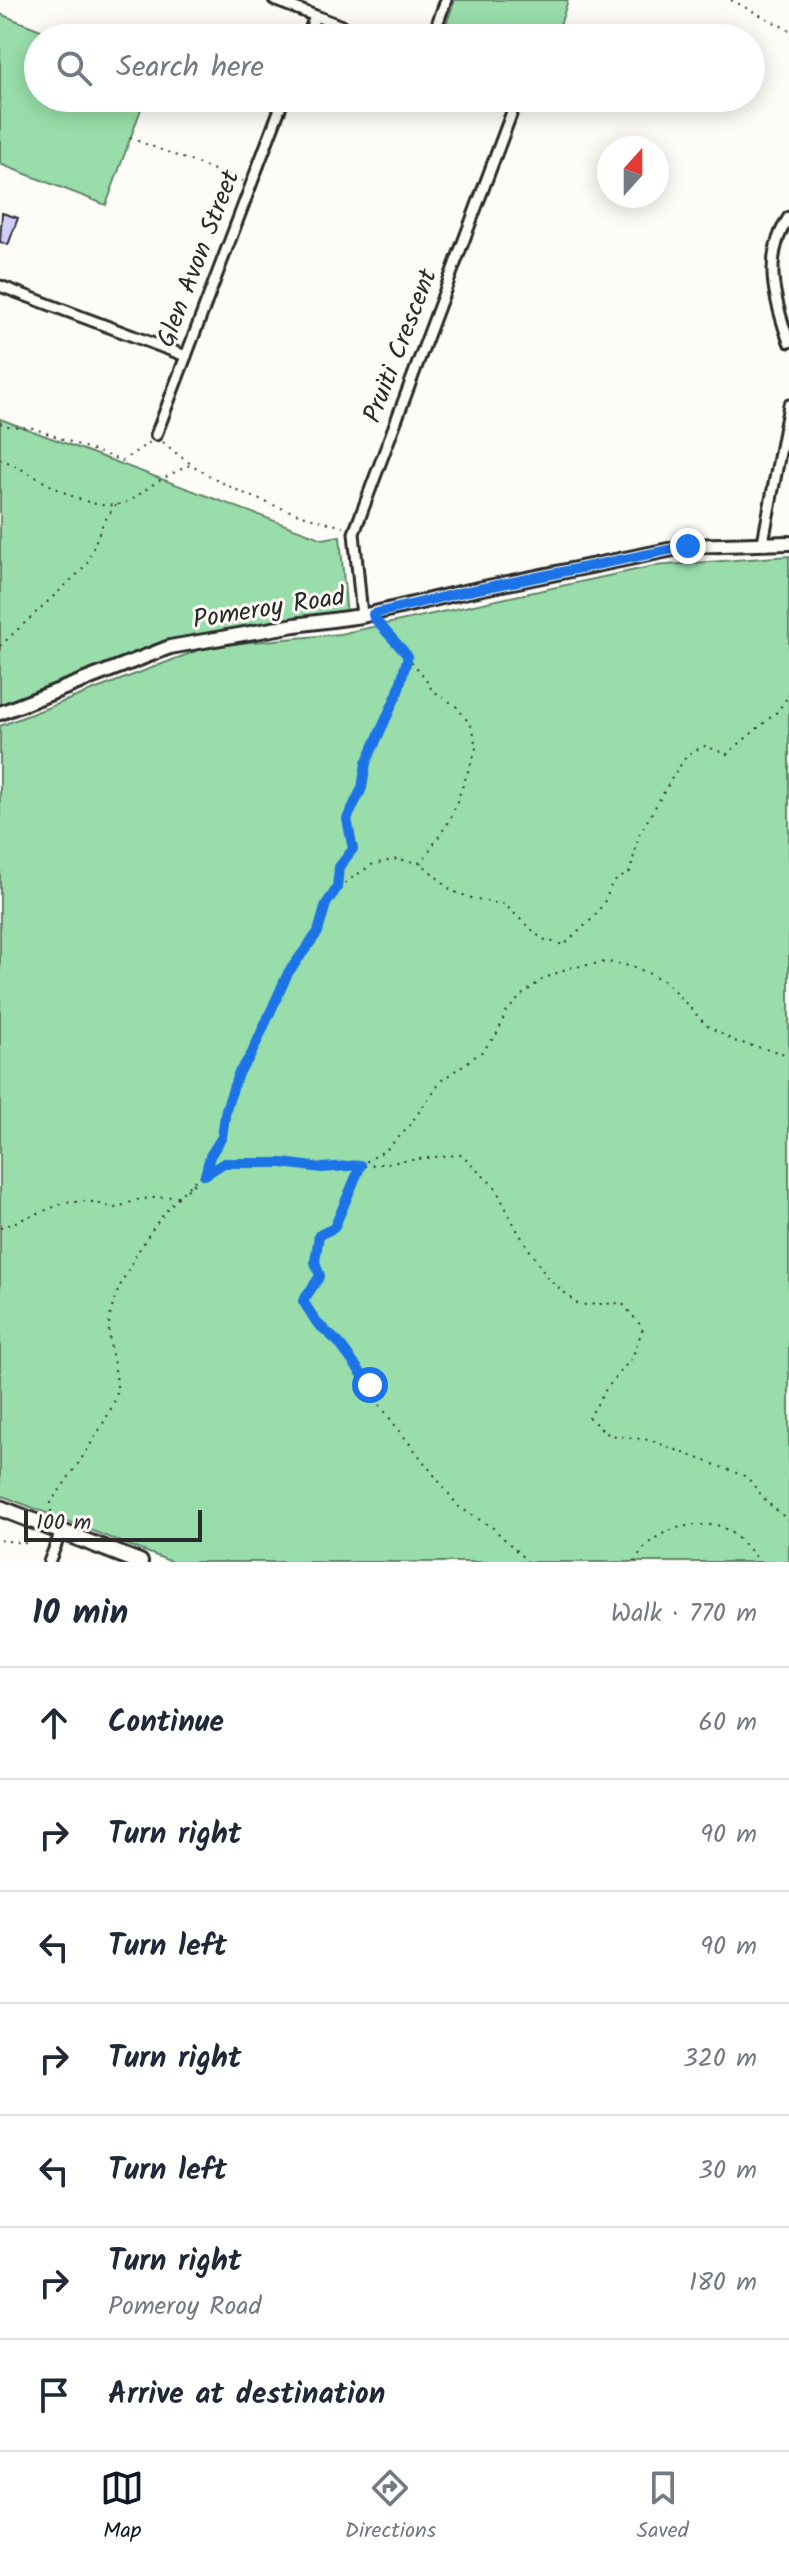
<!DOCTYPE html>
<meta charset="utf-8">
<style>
:root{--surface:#fff;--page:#f2f2f3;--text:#1f2937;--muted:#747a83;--line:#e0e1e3;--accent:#111827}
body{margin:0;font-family:Kalam,sans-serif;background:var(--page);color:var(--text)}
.compass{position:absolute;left:597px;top:136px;width:72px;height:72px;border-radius:50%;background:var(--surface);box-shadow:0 4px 20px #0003;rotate:21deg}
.scale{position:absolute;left:24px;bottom:20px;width:178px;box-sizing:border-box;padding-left:8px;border:4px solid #2b2b2b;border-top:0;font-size:22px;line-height:28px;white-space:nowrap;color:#2b2b2b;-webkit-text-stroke:6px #fdfcf7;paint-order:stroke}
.stop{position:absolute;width:24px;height:24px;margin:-18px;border:6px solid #1a73e8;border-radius:50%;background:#fff}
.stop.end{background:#1a73e8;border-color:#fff;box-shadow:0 2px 8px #0008}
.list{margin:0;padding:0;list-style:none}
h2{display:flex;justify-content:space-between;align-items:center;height:104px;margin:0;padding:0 32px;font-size:34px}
h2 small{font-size:26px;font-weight:400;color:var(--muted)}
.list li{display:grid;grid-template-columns:52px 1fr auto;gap:24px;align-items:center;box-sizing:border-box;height:112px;padding:0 32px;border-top:2px solid var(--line)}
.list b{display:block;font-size:30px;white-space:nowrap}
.list p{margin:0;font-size:26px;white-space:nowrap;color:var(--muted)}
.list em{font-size:26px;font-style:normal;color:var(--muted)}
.icon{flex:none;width:44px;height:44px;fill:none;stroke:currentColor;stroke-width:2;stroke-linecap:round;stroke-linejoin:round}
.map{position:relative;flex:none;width:789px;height:1562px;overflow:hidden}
.search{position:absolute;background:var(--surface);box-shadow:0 4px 20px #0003;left:24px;right:24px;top:24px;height:88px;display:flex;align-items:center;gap:20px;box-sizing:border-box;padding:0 28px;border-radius:44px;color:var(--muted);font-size:30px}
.sheet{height:888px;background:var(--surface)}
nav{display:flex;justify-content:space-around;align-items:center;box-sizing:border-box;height:112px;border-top:2px solid var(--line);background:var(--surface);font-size:22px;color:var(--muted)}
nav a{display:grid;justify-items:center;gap:4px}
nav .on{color:var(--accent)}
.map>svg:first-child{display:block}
</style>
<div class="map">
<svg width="789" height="1562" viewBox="0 0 789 1562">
<rect width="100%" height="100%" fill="#fdfcf7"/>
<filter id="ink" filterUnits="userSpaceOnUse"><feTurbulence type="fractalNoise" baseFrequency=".0125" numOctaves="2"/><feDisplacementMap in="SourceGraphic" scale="16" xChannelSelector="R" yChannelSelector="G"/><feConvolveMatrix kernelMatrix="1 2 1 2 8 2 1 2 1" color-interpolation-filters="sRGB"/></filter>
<g filter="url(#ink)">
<g fill="#99deaa" stroke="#62846a" stroke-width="2">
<path d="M455,0H568L556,38H441Z"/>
<path d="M0,14L61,38H38V98H145L106,205L0,164Z"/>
<path d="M0,419L323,539L340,536L347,618L170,647L0,713Z"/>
<path d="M789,556V1562H172L0,1495V726L209,646L340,634L654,566Z"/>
</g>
<path fill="#d0ccff" stroke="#2b2b2b" stroke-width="2" d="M2,213L18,218L8,245L0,242Z"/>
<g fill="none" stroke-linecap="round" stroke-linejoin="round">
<defs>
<g id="street">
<path d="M274,0L373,38"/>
<path d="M307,38L315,16"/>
<path d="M432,38L446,0"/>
<path d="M789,217C762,257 774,299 789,342"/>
<path d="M0,286L186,356"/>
<path d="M156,435L284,98"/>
<path d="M763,542L789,405"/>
<path d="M362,616L354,533L515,104L509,98"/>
<path d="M49,1562L61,1532"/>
</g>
<path id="secondary" d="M0,713L170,647L295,625L362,616L459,593L688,546L789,543"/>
<path id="primary" d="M0,1508L140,1562"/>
</defs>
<use href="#street" stroke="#2b2b2b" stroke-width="15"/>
<use href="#secondary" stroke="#2b2b2b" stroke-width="18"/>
<use href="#primary" stroke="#2b2b2b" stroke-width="20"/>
<g stroke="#2b2b2b" stroke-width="2" stroke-dasharray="2 6" stroke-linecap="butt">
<path d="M731,0L789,30"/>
<path d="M130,138L243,181"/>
<path d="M0,423L6,426L33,428L122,461L150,442"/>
<path d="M163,442C214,488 279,509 343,527"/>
<path d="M0,459C35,472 89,518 126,502C137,498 146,488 157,482C167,476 179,470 190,465"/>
<path d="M380,625L423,675L432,690L456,706L473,728L476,750L450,820L421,863"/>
<path d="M0,646L86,566L103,523L116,505"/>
<path d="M337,886L339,867L353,849L347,819L362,788L366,763L398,692L407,658"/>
<path d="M205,1174L210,1156L222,1137L226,1109L238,1074L251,1055L288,973L318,932L326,904L337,888L373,864L397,859L421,863L452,891L477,900L504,904L542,939L564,945L595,916L606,899L612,883L630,872L639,835L675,773L688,754L705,746L727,754L777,712L789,695"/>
<path d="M187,1190L197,1181"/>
<path d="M0,1228L64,1203L88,1201L115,1208L140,1199L179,1196"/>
<path d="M51,1512V1501C65,1485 115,1411 117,1392C118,1371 108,1348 109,1326C110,1282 180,1174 225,1163C255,1156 292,1167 322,1168C368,1169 415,1157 461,1155L495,1187L517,1230L548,1279L579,1305L622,1303L643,1328L632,1358L606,1389L589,1418L609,1435L650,1440L747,1477L767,1502L789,1521"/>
<path d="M0,1540L31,1544"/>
<path d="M528,1562L493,1528L459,1507L381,1407L370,1385L338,1342L317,1323L303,1301L320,1276L315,1262L319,1235L334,1228L361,1165L387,1149L406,1130L442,1080L483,1051L498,1032L506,1012L523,994L543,979L568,968L607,962L635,967L665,981L706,1025L734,1041L789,1055"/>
<path d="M635,1562C647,1536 676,1524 704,1525C710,1525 717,1524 722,1527C737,1535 749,1549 759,1562"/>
</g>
<use href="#street" stroke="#fdfcf7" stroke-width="9"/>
<use href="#secondary" stroke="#fdfcf7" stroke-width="12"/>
<use href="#primary" stroke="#fdfcf7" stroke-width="14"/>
</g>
</g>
<g fill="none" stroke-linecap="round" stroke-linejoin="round" filter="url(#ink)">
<path stroke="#1a73e8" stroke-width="10" d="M370,1385L338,1342L317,1323L303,1301L320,1276L315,1262L319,1235L334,1228L361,1165L322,1168L282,1163H224L205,1175L210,1156L222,1137L226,1109L238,1074L251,1055L288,973L318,932L326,904L337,888L339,867L353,849L347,819L362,788L366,763L398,692L408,656L374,618L373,614L459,593L688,546"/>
</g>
<g text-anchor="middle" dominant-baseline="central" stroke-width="6" stroke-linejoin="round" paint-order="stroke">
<g font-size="26" fill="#2b2b2b" stroke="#fdfcf7">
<text transform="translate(199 259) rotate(-69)">Glen Avon Street</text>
<text transform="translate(401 346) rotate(-69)">Pruiti Crescent</text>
<text transform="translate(269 609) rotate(-9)">Pomeroy Road</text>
</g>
</g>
</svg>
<svg class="compass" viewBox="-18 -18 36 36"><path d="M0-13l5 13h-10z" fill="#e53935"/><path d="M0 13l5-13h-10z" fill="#747a83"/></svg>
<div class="scale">100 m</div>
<div class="stop" style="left:370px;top:1385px"></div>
<div class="stop end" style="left:688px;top:546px"></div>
<div class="search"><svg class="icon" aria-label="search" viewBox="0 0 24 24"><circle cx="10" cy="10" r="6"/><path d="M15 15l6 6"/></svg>Search here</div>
</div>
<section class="sheet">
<h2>10 min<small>Walk · 770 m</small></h2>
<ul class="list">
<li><svg class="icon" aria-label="ahead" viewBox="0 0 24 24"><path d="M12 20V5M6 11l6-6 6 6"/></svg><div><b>Continue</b></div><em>60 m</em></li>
<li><svg class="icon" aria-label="right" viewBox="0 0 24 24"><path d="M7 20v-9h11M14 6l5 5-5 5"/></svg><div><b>Turn right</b></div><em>90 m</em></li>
<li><svg class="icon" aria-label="left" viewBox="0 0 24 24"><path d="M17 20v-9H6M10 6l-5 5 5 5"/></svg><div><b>Turn left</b></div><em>90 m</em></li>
<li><svg class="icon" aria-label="right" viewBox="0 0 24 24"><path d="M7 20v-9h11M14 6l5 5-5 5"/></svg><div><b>Turn right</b></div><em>320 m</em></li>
<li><svg class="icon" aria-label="left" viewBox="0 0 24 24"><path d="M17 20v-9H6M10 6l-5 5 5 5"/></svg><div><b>Turn left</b></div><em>30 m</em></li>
<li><svg class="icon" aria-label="right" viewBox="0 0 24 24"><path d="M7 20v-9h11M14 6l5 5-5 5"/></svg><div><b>Turn right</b><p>Pomeroy Road</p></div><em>180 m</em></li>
<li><svg class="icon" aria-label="arrive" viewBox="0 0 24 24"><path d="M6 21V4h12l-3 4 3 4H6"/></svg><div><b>Arrive at destination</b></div></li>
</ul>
</section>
<nav>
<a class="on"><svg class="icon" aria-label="map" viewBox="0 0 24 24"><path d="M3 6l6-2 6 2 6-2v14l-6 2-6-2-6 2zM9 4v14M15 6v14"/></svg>Map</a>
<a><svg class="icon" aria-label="directions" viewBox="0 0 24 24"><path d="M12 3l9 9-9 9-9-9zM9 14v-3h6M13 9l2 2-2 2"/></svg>Directions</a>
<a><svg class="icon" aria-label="saved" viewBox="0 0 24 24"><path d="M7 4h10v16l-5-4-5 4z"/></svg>Saved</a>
</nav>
